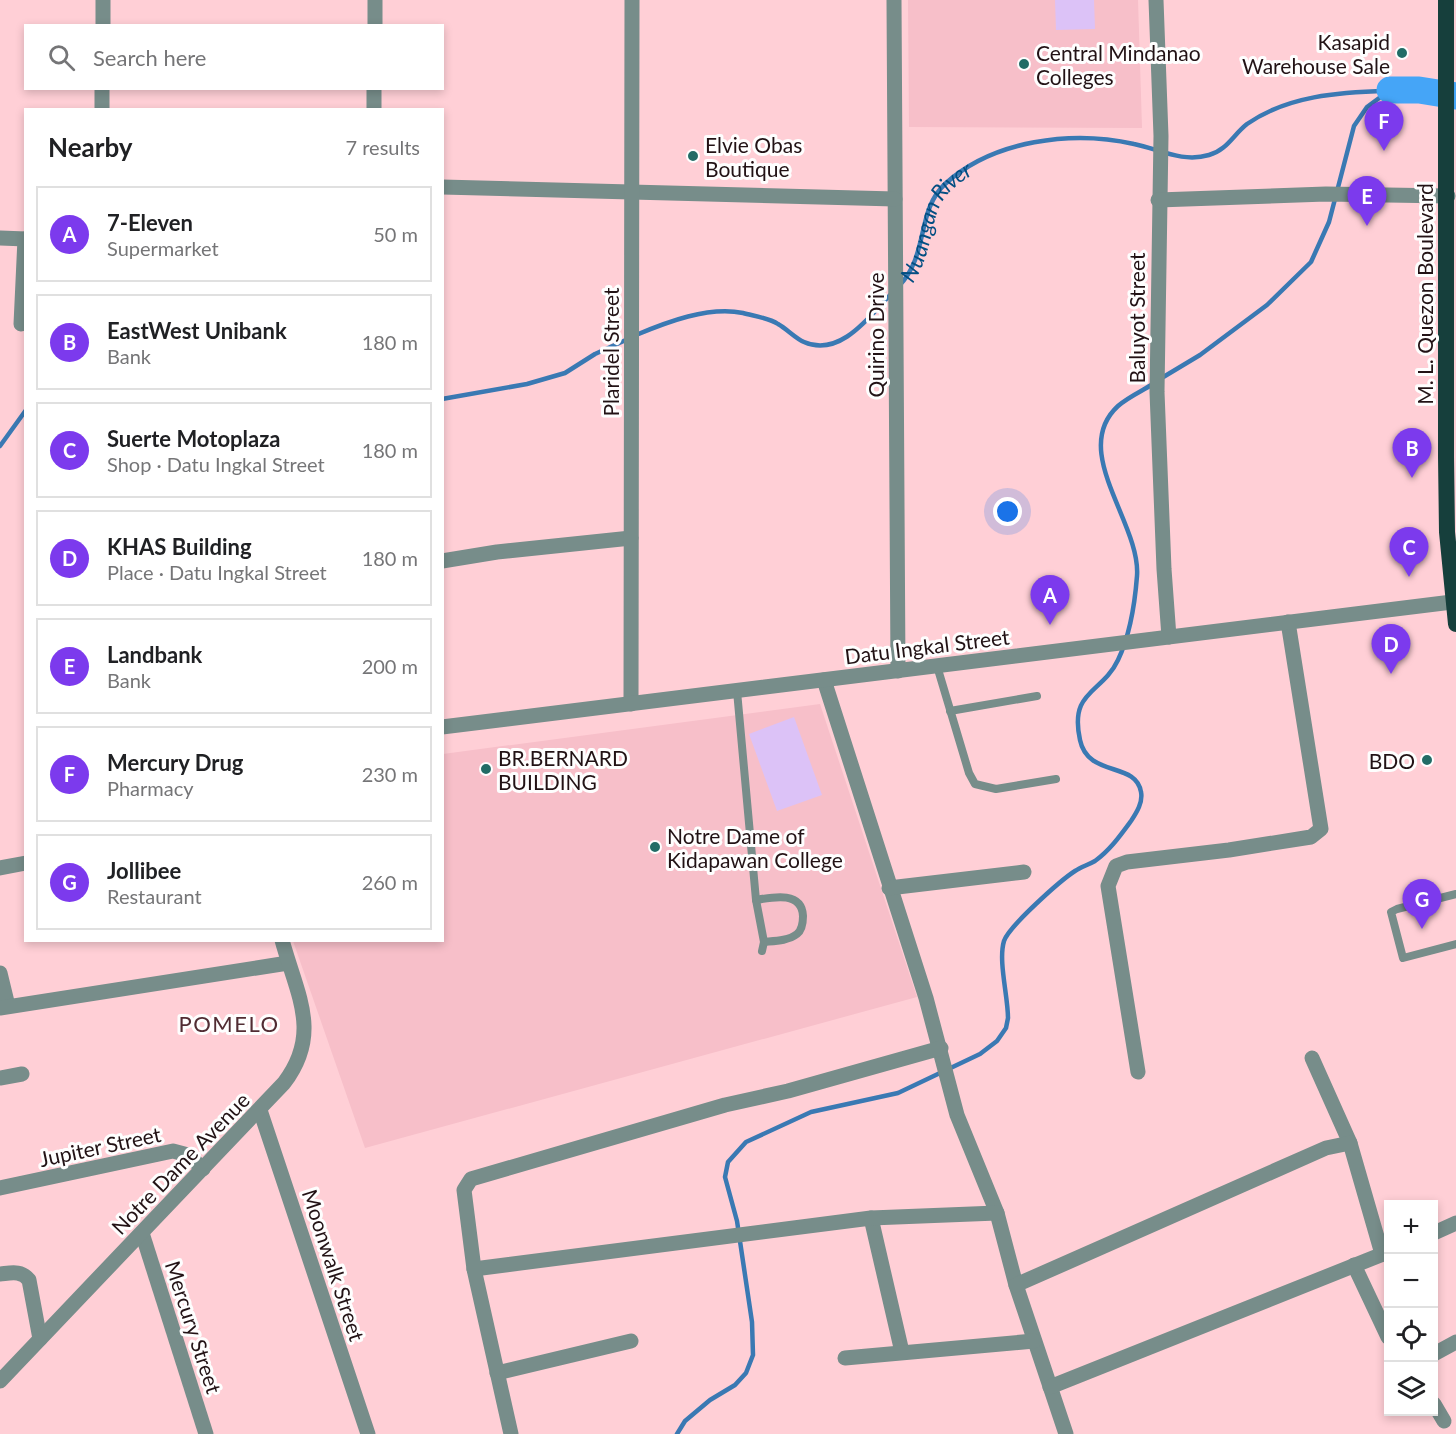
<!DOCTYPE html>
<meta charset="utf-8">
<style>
:root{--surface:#fff;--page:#f6f6f6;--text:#202124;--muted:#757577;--line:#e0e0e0;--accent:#7c3aed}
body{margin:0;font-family:Lato,sans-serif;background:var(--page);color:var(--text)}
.controls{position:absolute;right:18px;bottom:18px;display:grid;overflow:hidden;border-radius:0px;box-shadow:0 3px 9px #0003}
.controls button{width:54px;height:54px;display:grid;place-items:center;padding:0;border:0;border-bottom:2px solid var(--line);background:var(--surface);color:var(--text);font:30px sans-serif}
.you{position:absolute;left:1008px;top:512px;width:21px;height:21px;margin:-15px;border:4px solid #fff;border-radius:50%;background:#1a73e8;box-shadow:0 0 0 9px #1a73e833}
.badge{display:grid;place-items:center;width:39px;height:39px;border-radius:50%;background:var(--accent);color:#fff;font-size:20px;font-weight:700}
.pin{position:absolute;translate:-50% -50px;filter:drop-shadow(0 2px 3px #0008)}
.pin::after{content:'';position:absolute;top:32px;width:21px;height:18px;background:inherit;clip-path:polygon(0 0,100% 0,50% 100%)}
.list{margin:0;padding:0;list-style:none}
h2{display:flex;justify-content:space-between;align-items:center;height:78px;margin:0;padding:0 24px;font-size:26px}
h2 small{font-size:20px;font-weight:400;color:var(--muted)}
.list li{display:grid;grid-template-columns:39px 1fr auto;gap:18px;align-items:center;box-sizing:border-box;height:96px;margin:0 12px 12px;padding:0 12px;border:2px solid var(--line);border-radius:0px}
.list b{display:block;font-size:22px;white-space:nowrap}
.list p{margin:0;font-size:20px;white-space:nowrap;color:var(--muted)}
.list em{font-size:20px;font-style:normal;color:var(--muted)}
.icon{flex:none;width:33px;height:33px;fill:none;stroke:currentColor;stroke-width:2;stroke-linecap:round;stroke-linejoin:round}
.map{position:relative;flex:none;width:1456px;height:1434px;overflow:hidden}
.search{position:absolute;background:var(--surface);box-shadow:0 3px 9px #0003;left:24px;top:24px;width:420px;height:66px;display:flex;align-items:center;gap:15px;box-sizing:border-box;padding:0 21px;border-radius:0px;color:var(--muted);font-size:22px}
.panel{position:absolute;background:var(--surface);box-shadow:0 3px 9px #0003;left:24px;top:108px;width:420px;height:834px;border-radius:0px}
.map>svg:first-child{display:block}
</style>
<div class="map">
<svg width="1456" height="1434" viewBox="0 0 1456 1434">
<rect width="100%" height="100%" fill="#ffcfd6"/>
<g fill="#f7bfc9">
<path d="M908,0H1138L1142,128L909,127Z"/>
<path d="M820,704L917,997L365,1148L293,941L442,940L443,754Z"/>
</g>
<g fill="#dcc2f7">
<path d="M1055,0H1094L1095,29L1056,30Z"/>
<path d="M794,717L822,795L777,811L749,734Z"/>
</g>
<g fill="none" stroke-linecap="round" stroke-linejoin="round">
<g stroke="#3a79b3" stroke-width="4.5">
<path id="s1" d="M899,286C929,255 916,211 945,184C993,140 1072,130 1134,144C1159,149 1182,163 1209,155C1227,150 1233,135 1247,124C1287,96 1339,92 1387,91"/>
<path d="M636,335C667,322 708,306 743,313C754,316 769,318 778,324C787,329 795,338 804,342C840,358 870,316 891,294"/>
<path d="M1160,379L1200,355L1267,305L1311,262L1329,222L1354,126L1367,107L1390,90"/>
<path d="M442,399L527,384L565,373L595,354L628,339"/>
<path d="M0,446L26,410"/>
<path d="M677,1434L685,1421L710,1400L735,1385L746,1373L753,1355L752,1322L737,1221L725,1177L728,1162L746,1142L811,1112L898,1093L980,1054L997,1041L1006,1028L1008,1018C1008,996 998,961 1004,941C1009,926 1061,880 1075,871C1081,867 1088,865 1095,861C1110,850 1120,836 1131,821C1137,812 1143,802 1141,792C1136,761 1088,778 1080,740C1069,690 1102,694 1118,660C1130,635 1135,602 1137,576C1141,523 1069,451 1118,406C1128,397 1142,391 1153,384"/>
</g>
<path stroke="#45a5f7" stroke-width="27" d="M1390,90H1419L1456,96"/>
<g stroke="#778d8a" stroke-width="8">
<path d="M937,666L969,773L975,784L996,789L1056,779"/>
<path d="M737,691L756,900L764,942L762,951"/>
<path d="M950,711L1037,696"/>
<path d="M1456,894L1397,909L1391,912L1403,958L1456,944"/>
<path d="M756,900C773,897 802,891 803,916C803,923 802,930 797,934C788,941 774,941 764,942"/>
</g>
<g stroke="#778d8a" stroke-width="15">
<path d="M894,0L898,671"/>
<path d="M1156,0L1161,136L1157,392L1164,569L1169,637"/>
<path d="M103,26V0"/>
<path d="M375,26V0"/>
<path d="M102,110V88"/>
<path d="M374,110V88"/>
<path d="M442,187L895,199"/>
<path d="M1158,200L1326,194L1448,196"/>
<path d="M0,238L26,239"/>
<path d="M21,324L25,239"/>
<path d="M442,561L497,552L631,538"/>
<path d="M824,680L926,998L957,1115L997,1213L1016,1285L1066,1434"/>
<path d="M631,704L632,0"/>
<path d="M0,868L26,863"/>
<path d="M889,888L1024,872"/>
<path d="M0,973L8,1006"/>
<path d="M0,1008L288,963"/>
<path d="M1312,1058L1350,1143"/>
<path d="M1138,1072L1108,886L1116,866L1127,862L1229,850L1311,837L1321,829L1288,622"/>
<path d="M0,1078L22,1074"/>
<path d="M260,1110L368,1434"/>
<path d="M0,1188L173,1151L188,1155L203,1169"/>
<path d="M871,1218L902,1352"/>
<path d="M142,1233L206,1434"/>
<path d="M1434,1233L1456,1223"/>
<path d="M1354,1265L1388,1337"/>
<path d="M474,1269L871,1218L997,1213"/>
<path d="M0,1274C11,1273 21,1270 29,1280L40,1339"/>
<path d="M1016,1285L1326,1148L1350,1143L1382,1254"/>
<path d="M1434,1354L1456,1342"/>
<path d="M845,1358L1034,1341"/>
<path d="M497,1373L631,1341"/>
<path d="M1050,1387L1388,1252"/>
<path d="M1434,1404L1444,1421"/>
<path d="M511,1434L474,1269L464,1190L471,1179L725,1105L788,1091L941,1048"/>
</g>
<g stroke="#778d8a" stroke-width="15">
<path d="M442,727L1452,602"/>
<path d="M0,1381L284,1083C322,1033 297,995 282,940"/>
</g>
<path stroke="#163f3c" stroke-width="16" d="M1446,0V457L1447,532L1456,624"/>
</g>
<g fill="#226c66" stroke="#fefefe" stroke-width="2">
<circle cx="1402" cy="53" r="6"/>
<circle cx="1024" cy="64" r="6"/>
<circle cx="693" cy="156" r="6"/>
<circle cx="1427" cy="760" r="6"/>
<circle cx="486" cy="769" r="6"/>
<circle cx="655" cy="847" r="6"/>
</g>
<g text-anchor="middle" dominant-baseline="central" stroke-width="6" stroke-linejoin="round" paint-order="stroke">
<g font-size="21" fill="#221215" stroke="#fefefe" text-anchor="start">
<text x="1390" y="41" text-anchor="end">Kasapid<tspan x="1390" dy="24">Warehouse Sale</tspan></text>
<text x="1036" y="52">Central Mindanao<tspan x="1036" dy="24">Colleges</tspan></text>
<text x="705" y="144">Elvie Obas<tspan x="705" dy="24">Boutique</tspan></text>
<text x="498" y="757">BR.BERNARD<tspan x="498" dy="24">BUILDING</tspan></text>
<text x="1415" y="760" text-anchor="end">BDO</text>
<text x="667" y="835">Notre Dame of<tspan x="667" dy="24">Kidapawan College</tspan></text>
</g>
<g font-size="21" fill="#221215" stroke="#fefefe">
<text transform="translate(1424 294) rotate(-90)">M. L. Quezon Boulevard</text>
<text transform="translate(1136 318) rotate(-90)">Baluyot Street</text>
<text transform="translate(875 335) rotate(-90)">Quirino Drive</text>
<text transform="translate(610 352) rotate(-90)">Plaridel Street</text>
<text transform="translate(927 646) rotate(-7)">Datu Ingkal Street</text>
<text transform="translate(100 1146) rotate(-12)">Jupiter Street</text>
<text transform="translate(180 1163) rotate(-46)">Notre Dame Avenue</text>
<text transform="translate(334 1265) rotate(72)">Moonwalk Street</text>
<text transform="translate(194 1327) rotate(72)">Mercury Street</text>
</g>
<g font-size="22" font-style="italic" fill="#034e82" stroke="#fefefe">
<text stroke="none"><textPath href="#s1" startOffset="76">Nuangan River</textPath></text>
</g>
<g font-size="22" letter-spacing="1.5" fill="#512c33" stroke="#fefefe">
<text x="229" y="1023">POMELO</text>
</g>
</g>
</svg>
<div class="controls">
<button>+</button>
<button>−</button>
<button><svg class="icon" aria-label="locate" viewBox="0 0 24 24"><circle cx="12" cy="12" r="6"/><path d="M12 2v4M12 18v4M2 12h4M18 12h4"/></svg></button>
<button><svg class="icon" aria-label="layers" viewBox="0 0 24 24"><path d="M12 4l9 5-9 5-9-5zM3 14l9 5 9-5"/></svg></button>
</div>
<div class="you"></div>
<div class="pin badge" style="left:1050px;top:625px">A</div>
<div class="pin badge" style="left:1412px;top:478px">B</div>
<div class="pin badge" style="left:1409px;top:577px">C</div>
<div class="pin badge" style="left:1391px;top:674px">D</div>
<div class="pin badge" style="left:1367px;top:226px">E</div>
<div class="pin badge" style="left:1384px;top:151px">F</div>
<div class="pin badge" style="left:1422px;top:929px">G</div>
<div class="search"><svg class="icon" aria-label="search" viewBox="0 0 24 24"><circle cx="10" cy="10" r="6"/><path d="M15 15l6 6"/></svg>Search here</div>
<section class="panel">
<h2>Nearby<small>7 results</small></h2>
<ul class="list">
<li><span class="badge">A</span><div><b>7-Eleven</b><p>Supermarket</p></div><em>50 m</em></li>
<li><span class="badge">B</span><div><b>EastWest Unibank</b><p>Bank</p></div><em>180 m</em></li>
<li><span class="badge">C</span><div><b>Suerte Motoplaza</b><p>Shop · Datu Ingkal Street</p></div><em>180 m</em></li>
<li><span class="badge">D</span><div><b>KHAS Building</b><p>Place · Datu Ingkal Street</p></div><em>180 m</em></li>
<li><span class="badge">E</span><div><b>Landbank</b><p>Bank</p></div><em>200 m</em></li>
<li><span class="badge">F</span><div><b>Mercury Drug</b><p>Pharmacy</p></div><em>230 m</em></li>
<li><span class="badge">G</span><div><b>Jollibee</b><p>Restaurant</p></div><em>260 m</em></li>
</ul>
</section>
</div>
